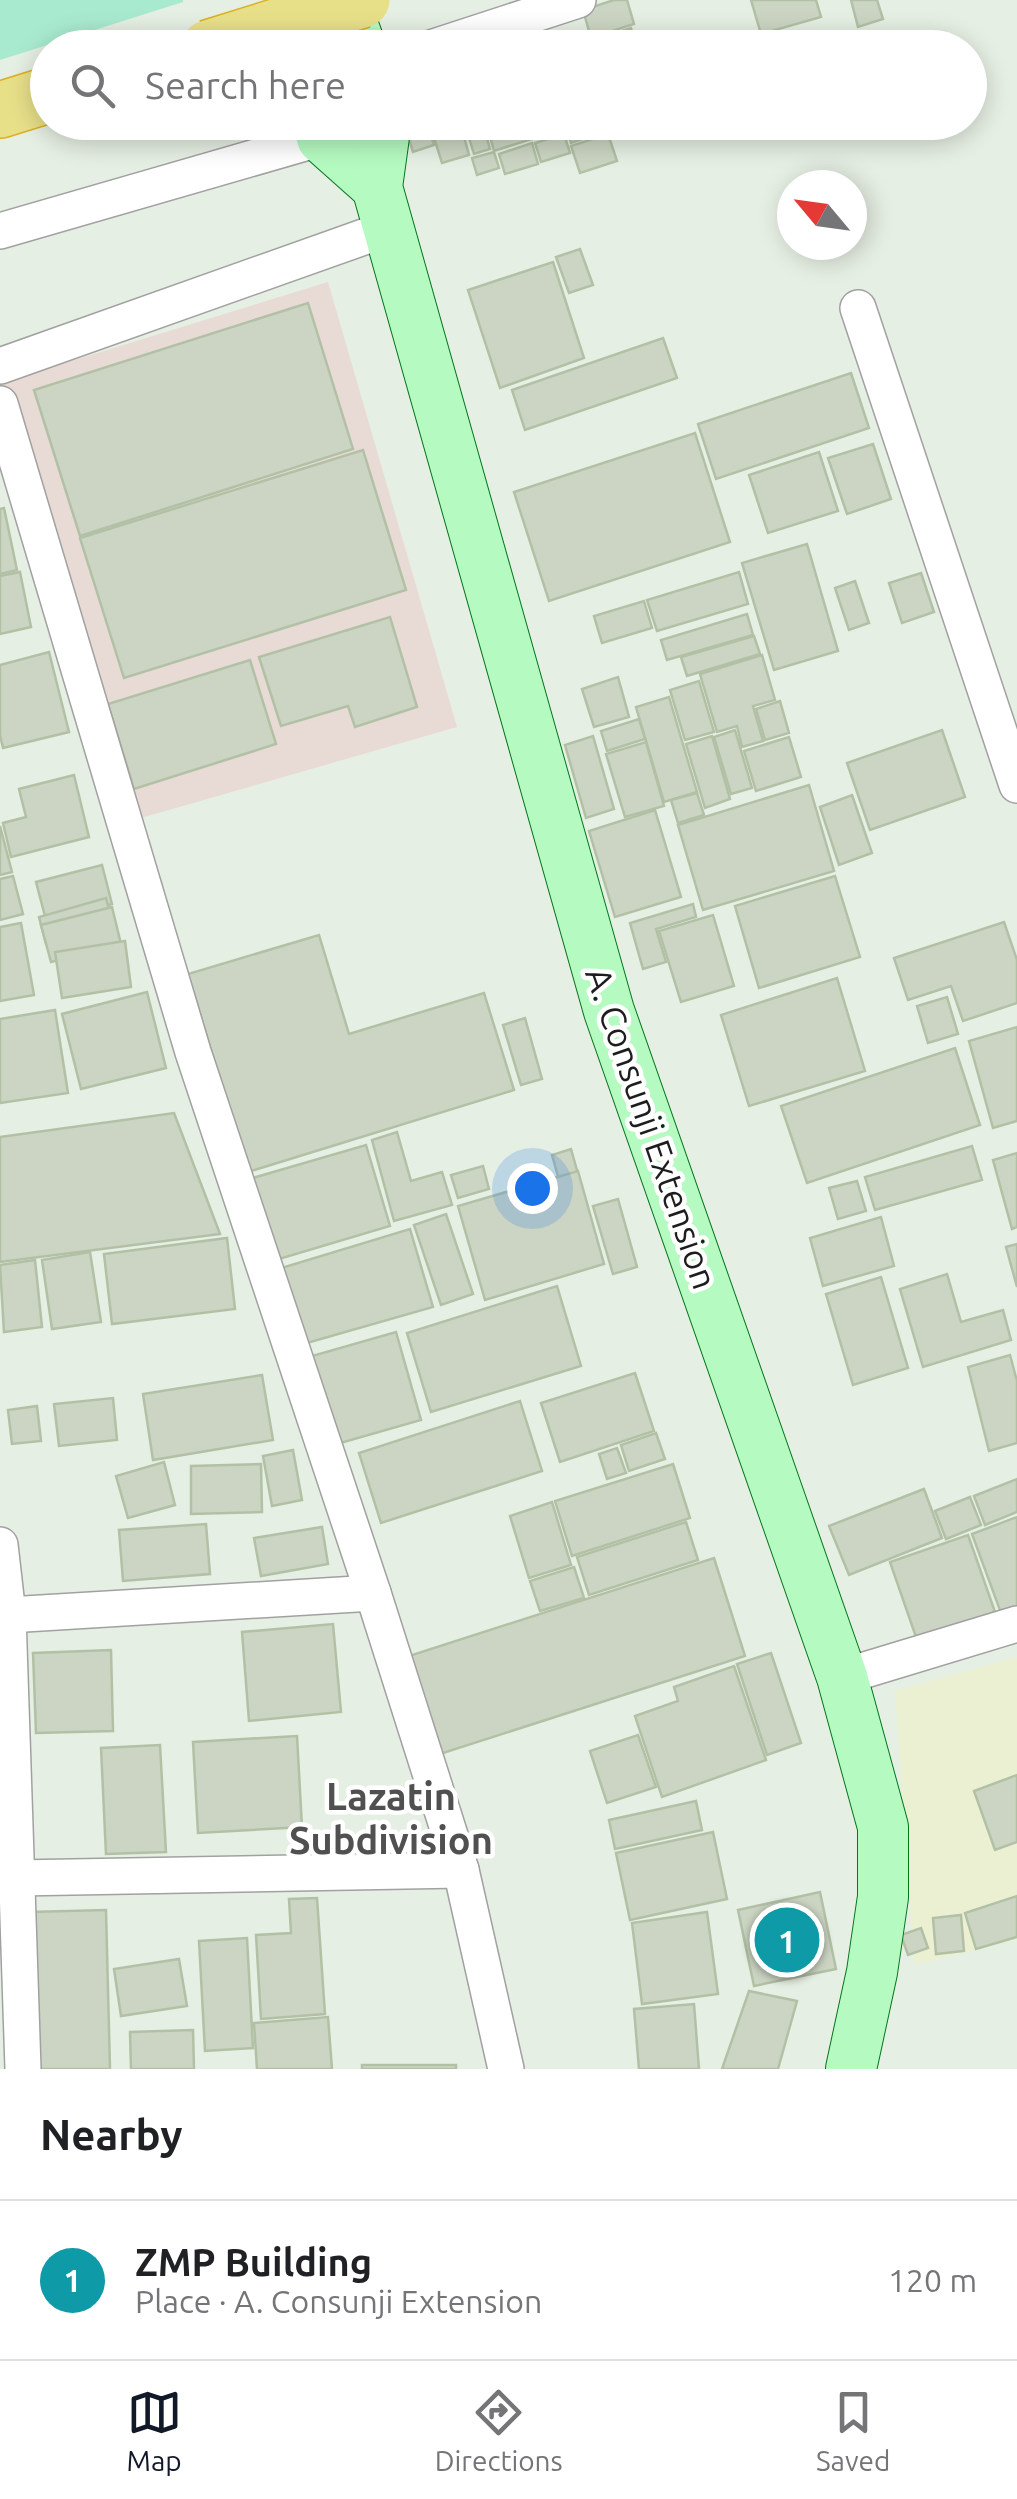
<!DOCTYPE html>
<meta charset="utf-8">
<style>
:root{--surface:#fff;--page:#f6f6f6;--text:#202124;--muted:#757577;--line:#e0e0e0;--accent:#111827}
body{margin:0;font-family:Ubuntu,sans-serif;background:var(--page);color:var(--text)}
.compass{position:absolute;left:777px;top:170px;width:90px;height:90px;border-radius:50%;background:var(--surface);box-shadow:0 5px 25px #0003;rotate:299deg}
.you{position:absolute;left:532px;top:1188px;width:35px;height:35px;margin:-25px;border:8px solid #fff;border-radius:50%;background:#1a73e8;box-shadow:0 0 0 15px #1a73e833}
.badge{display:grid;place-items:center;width:65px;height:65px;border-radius:50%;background:var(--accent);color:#fff;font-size:32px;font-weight:700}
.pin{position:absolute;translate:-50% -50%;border:5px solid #fff;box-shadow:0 2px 10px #0006}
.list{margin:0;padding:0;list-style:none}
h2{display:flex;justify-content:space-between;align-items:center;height:130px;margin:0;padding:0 40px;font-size:42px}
h2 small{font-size:32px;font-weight:400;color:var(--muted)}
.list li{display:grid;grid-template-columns:65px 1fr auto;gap:30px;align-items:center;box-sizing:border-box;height:160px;padding:0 40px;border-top:2px solid var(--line)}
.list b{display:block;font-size:38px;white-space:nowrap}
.list p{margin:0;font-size:32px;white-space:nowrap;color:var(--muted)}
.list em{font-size:32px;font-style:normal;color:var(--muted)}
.icon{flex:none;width:55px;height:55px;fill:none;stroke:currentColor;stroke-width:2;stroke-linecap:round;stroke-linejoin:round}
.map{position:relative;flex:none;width:1017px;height:2069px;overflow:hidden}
.search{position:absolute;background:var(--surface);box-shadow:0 5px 25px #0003;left:30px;right:30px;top:30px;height:110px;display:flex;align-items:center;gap:25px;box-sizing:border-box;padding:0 35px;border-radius:55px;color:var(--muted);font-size:38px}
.sheet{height:290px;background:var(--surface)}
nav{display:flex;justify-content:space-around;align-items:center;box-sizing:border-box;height:140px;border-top:2px solid var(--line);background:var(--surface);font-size:28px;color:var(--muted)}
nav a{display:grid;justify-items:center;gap:5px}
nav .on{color:var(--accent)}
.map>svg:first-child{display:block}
</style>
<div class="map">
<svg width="1017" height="2069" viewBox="0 0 1017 2069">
<rect width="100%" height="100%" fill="#e6efe3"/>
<path fill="#ecf0d2" d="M1017,1657V1940L914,1965L895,1691Z"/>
<path fill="#e8dad5" d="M328,282L457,727L141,818L3,382Z"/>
<path fill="#a8ead0" d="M0,0H183V2L0,60Z"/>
<g fill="#ccd5c3" stroke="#b2c1a5" stroke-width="2.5">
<path d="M614,0H627L634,24L591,38L583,10Z"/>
<path d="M751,0H816L821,17L761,34Z"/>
<path d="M851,0H877L883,19L858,27Z"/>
<path d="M631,28L637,48H569Z"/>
<path d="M427,122L434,145L413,152L404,123Z"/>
<path d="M429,122H460L469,155L442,163Z"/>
<path d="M464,122H482L490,149L474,154Z"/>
<path d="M486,122H530L535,138L494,151Z"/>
<path d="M532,122H562L564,131L538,139Z"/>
<path d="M565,122H611L613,129L571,143Z"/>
<path d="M564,134L570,153L541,162L535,143Z"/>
<path d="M608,134L617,161L580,173L571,146Z"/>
<path d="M532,143L538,164L505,174L499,154Z"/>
<path d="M494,152L499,168L477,175L472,158Z"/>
<path d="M580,249L593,285L569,293L556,257Z"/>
<path d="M553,262L584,358L500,388L468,290Z"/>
<path d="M308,303L353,449L80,536L34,390Z"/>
<path d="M663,338L677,378L525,430L512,390Z"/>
<path d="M851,373L869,428L716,479L698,424Z"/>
<path d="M695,433L730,542L549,601L514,492Z"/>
<path d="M873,444L891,499L847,514L828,458Z"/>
<path d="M363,450L406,590L124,678L80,538Z"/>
<path d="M819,452L838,511L768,533L749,475Z"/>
<path d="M4,508L17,570L0,574V509Z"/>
<path d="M807,544L838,651L774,670L742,563Z"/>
<path d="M20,572L31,627L0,634V576Z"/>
<path d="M739,572L748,604L657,631L647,600Z"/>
<path d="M921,573L934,612L902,623L889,583Z"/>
<path d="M855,581L869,623L849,630L835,588Z"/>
<path d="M644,601L652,628L602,643L594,616Z"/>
<path d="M747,614L753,635L667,660L661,640Z"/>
<path d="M390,617L417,707L355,727L348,706L281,726L259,657Z"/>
<path d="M754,636L760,654L687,676L681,657Z"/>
<path d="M49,652L69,732L3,748L0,735V665Z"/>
<path d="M762,655L775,700L753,706L763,741L742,747L737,726L717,732L700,674Z"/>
<path d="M250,660L276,744L134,789L108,704Z"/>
<path d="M618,677L629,717L594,727L582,689Z"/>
<path d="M699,681L714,732L685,740L670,690Z"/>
<path d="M669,697L697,792L664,802L636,707Z"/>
<path d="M780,701L789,733L765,740L756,709Z"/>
<path d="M639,719L645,739L607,751L601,731Z"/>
<path d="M735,730L752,788L731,794L714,737Z"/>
<path d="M942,730L965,797L870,830L847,763Z"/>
<path d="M593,736L614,809L586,818L565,745Z"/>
<path d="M712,736L730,799L705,808L686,744Z"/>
<path d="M789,737L801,777L756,791L744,751Z"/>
<path d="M646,742L664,806L625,817L606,754Z"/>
<path d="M74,775L89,837L11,857L3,823L26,817L19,789Z"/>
<path d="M809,785L834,871L703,910L678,825Z"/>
<path d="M697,793L704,815L678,823L671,800Z"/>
<path d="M852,795L872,853L839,865L820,807Z"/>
<path d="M655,810L681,897L615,917L589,831Z"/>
<path d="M0,826L12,872L0,875Z"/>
<path d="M102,865L112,904L46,920L36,882Z"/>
<path d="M13,876L23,914L0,920V879Z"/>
<path d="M835,876L860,957L759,988L735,906Z"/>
<path d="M106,898L113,925L46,944L39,917Z"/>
<path d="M693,904L696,917L656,929L666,962L643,969L630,923Z"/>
<path d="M112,907L121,944L51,962L41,925Z"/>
<path d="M713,915L734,986L681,1002L659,931Z"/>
<path d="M1004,922L1017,960V1003L963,1021L951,986L908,1000L894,958Z"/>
<path d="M21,923L34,995L0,1001V927Z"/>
<path d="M319,935L349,1034L484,993L514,1090L248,1172L188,974Z"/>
<path d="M125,941L131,987L62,998L55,952Z"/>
<path d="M837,978L865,1071L749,1106L721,1015Z"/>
<path d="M147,992L166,1068L81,1089L62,1014Z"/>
<path d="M947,997L958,1034L928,1043L917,1006Z"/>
<path d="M55,1010L68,1093L0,1103V1019Z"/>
<path d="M525,1018L542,1079L521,1085L503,1025Z"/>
<path d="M1017,1027V1121L993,1128L969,1041Z"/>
<path d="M955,1048L980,1125L807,1183L781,1106Z"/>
<path d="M174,1113L220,1234L0,1262V1137Z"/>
<path d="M397,1132L411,1181L442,1172L452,1205L394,1221L372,1140Z"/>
<path d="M366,1145L390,1226L269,1262L246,1180Z"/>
<path d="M972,1146L982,1180L875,1210L865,1177Z"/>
<path d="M571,1149L578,1174L559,1180L552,1155Z"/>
<path d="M1017,1153V1227L1012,1229L993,1160Z"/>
<path d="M483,1166L489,1189L458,1198L451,1175Z"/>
<path d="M578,1171L604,1264L485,1300L458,1206Z"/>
<path d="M857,1181L866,1211L838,1219L829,1188Z"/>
<path d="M618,1199L637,1267L613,1274L593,1206Z"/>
<path d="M446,1214L473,1294L441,1305L414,1225Z"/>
<path d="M881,1217L894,1266L823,1286L810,1238Z"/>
<path d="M410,1229L433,1307L300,1345L278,1269Z"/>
<path d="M227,1238L235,1309L112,1324L104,1254Z"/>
<path d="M1017,1244V1287L1006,1247Z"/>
<path d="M90,1252L101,1322L52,1329L42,1260Z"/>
<path d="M35,1260L42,1327L4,1332L0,1265Z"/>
<path d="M947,1274L961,1322L1003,1310L1011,1340L923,1367L900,1289Z"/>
<path d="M881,1277L908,1368L853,1385L826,1294Z"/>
<path d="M557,1286L581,1366L431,1412L407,1333Z"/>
<path d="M396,1332L421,1420L337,1444L312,1356Z"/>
<path d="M1010,1355L1017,1381V1443L989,1451L968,1367Z"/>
<path d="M635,1373L654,1431L560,1462L541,1403Z"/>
<path d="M262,1375L273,1440L153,1460L143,1394Z"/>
<path d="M113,1398L117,1440L59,1446L54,1404Z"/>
<path d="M520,1401L542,1471L381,1523L359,1453Z"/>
<path d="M37,1406L41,1441L12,1444L8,1410Z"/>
<path d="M656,1433L665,1459L629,1471L621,1445Z"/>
<path d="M617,1448L626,1473L607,1479L599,1454Z"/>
<path d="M293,1450L302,1500L272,1506L263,1456Z"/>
<path d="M164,1462L175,1505L128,1518L116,1476Z"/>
<path d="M261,1464L262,1512L191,1514V1466Z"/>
<path d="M673,1464L690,1518L572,1556L555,1501Z"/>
<path d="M1017,1479V1512L985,1525L974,1496Z"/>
<path d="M924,1489L942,1538L849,1575L829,1526Z"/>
<path d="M970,1497L981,1525L946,1539L935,1511Z"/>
<path d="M552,1502L571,1565L529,1578L510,1516Z"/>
<path d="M1017,1517V1607L1001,1613L972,1534Z"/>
<path d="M686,1522L698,1560L589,1595L577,1557Z"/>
<path d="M206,1524L210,1574L123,1581L119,1530Z"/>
<path d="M322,1527L328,1564L261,1576L254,1538Z"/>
<path d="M968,1535L995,1612L917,1640L890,1562Z"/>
<path d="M714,1558L745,1656L440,1754L409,1656Z"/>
<path d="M574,1567L584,1598L540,1611L530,1581Z"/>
<path d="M333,1624L341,1712L249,1721L242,1632Z"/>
<path d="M111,1650L113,1731L36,1733L33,1653Z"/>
<path d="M771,1653L801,1743L767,1755L737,1664Z"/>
<path d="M734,1666L766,1760L662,1797L635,1716L678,1701L674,1687Z"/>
<path d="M638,1735L656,1787L607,1803L590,1751Z"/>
<path d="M297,1736L302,1827L198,1833L193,1742Z"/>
<path d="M160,1745L166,1852L106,1854L101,1748Z"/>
<path d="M1017,1775V1842L995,1850L974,1791Z"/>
<path d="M696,1801L702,1830L615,1849L609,1820Z"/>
<path d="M713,1832L727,1899L630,1920L616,1853Z"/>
<path d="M820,1892L836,1969L754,1986L738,1910Z"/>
<path d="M1017,1896V1937L976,1949L965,1913Z"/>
<path d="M317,1898L325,2014L261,2019L256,1935L291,1933L289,1899Z"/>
<path d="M106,1910L110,2069H35L30,1912Z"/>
<path d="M707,1912L718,1994L642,2004L632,1923Z"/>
<path d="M961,1915L964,1951L936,1954L933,1918Z"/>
<path d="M921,1928L928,1948L908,1955L901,1935Z"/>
<path d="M247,1938L253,2048L205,2051L199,1941Z"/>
<path d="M179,1959L187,2006L121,2016L114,1969Z"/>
<path d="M749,1991L797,2001L778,2069H722Z"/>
<path d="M694,2004L699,2069H639L634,2009Z"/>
<path d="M328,2017L332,2069H257L254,2023Z"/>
<path d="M193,2030L194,2069H131L130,2032Z"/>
<rect x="362" y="2065" width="94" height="4"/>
</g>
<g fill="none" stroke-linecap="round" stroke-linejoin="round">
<defs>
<g id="minor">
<path d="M431,48L578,0"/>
<path d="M0,231L322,138"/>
<path d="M858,308L1017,785"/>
<path d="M0,366L389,228"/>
<path d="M0,404L193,1052L373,1593L461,1870L506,2069"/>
<path d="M0,1545L8,1615L23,2069"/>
<path d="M8,1615L373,1593"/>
<path d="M842,1677L1017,1624"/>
<path d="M16,1878L461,1870"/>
</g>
<g id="secondary">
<path d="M344,0L361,48"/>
<path d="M318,122L322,138L377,187"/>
<path d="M386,122L377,187L609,1011L842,1677L883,1827V1897L872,1972L851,2069"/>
</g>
<path id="motorway" d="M0,110L48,95"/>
</defs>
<use href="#minor" stroke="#a1a1a1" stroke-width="38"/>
<use href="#secondary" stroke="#03761c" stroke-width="52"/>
<use href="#motorway" stroke="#dcb021" stroke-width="58"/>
<use href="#minor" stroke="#fff" stroke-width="35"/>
<use href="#secondary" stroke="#b5fac0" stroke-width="50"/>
<use href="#motorway" stroke="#e8e089" stroke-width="55"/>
<defs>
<path id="motorway-bridge" d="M208,48L362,0"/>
</defs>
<use href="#motorway-bridge" stroke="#dcb021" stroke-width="58" stroke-linecap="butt"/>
<use href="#motorway-bridge" stroke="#e8e089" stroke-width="55"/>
</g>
<g text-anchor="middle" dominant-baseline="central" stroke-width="9" stroke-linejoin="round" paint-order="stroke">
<g font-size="35" fill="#1d1d1d" stroke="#fff">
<text transform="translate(652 1128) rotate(71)">A. Consunji Extension</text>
</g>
<g font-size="38" font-weight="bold" fill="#505050" stroke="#fff">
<text x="391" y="1796">Lazatin<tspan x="391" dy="44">Subdivision</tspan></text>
</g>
</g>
</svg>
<svg class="compass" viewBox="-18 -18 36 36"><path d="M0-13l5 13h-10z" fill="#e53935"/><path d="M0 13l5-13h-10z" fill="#757577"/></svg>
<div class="you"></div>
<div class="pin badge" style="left:787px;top:1940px;background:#0f9aa8">1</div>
<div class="search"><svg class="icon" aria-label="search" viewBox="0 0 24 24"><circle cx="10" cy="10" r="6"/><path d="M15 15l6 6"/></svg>Search here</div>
</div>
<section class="sheet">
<h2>Nearby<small></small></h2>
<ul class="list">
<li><span class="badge" style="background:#0f9aa8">1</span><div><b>ZMP Building</b><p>Place · A. Consunji Extension</p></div><em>120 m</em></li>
</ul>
</section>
<nav>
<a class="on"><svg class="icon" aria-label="map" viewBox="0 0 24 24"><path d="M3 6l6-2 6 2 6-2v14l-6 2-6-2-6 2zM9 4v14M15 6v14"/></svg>Map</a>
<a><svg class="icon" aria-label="directions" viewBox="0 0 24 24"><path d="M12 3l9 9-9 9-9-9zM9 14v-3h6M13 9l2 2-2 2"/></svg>Directions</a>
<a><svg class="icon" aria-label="saved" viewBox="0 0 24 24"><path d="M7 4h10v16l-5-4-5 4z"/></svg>Saved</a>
</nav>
